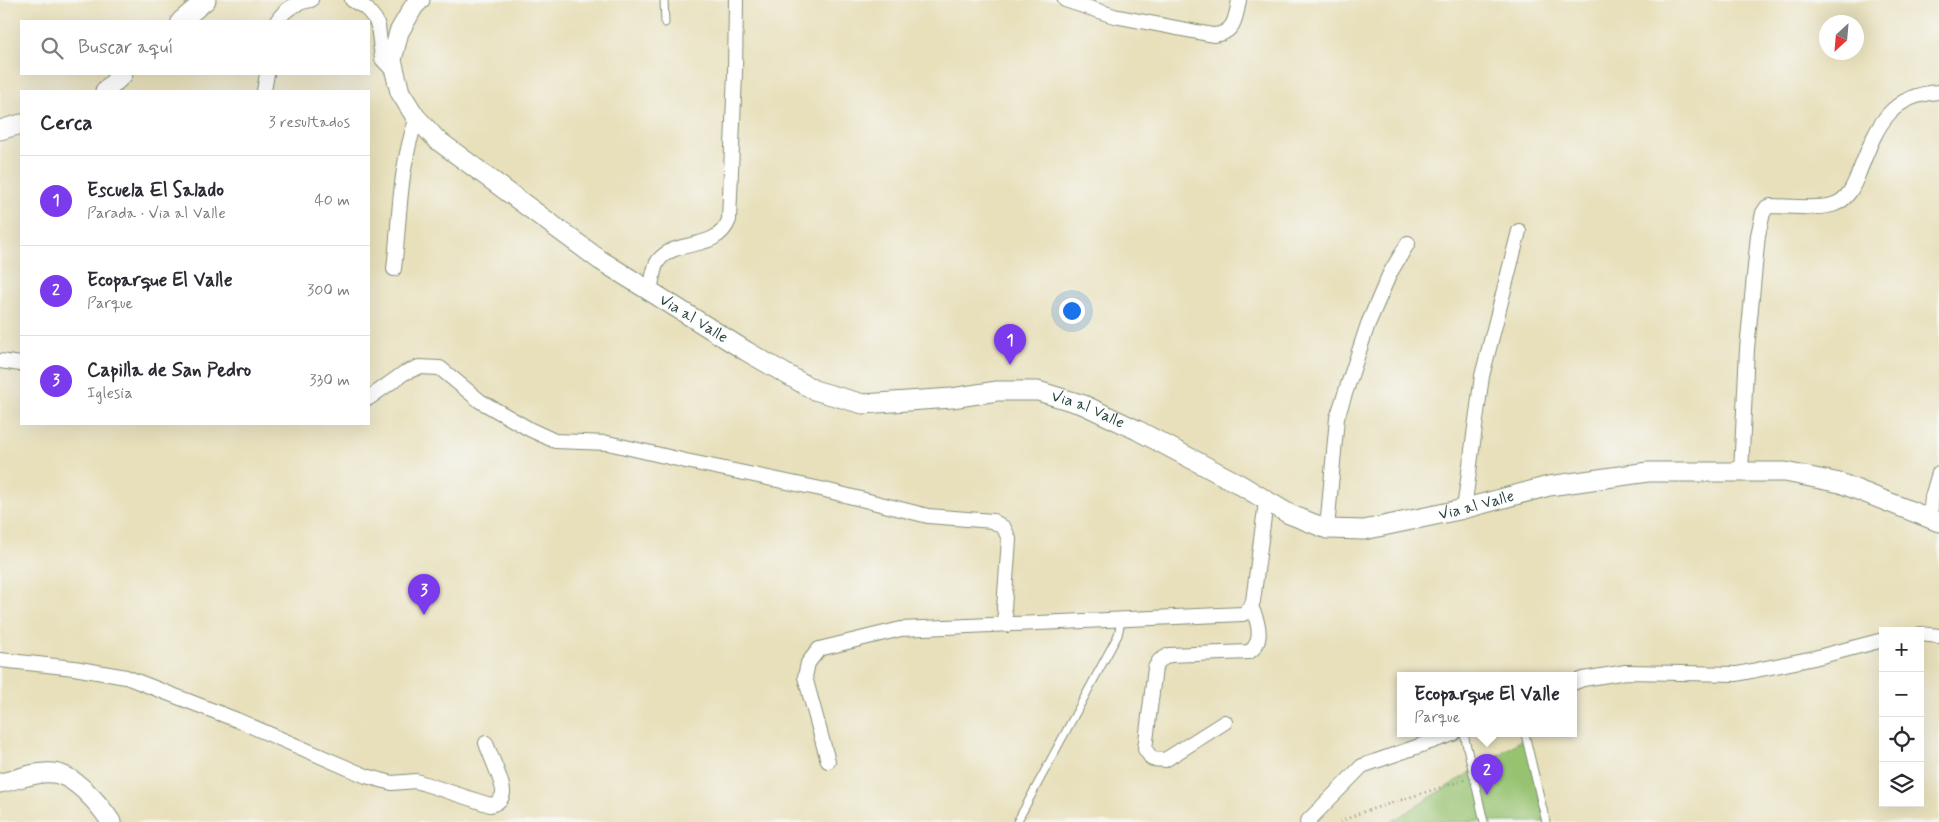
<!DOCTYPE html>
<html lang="es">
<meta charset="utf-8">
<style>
:root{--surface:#fff;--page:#f7f7f7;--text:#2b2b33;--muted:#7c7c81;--line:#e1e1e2;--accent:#7c3aed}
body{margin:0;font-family:Mynerve,sans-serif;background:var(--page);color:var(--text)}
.controls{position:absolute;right:15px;bottom:15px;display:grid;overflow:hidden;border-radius:0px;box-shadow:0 5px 20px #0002}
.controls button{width:45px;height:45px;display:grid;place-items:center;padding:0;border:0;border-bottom:1px solid var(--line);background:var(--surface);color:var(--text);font:25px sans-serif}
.compass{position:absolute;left:1819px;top:15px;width:45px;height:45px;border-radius:50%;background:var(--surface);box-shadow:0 5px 20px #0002;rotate:206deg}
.you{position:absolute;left:1071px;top:310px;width:18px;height:18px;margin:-12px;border:4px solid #fff;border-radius:50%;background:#1a73e8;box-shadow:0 0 0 8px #1a73e833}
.badge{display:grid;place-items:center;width:32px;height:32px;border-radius:50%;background:var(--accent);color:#fff;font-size:16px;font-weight:700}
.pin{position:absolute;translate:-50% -41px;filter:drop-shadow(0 1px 2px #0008)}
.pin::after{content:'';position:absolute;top:26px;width:18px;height:15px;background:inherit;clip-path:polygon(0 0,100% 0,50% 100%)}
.popup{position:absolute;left:1397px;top:672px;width:180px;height:65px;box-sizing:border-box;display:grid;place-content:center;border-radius:0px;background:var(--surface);filter:drop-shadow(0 1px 4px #0005);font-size:16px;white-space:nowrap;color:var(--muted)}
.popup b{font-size:19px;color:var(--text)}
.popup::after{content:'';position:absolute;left:50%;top:100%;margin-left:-10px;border:10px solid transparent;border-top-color:var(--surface)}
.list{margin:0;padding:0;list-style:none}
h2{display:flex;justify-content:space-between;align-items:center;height:65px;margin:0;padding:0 20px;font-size:21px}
h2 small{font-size:16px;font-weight:400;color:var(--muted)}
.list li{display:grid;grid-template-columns:32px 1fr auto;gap:15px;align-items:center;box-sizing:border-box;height:90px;padding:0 20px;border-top:1px solid var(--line)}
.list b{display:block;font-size:19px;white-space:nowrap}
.list p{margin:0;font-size:16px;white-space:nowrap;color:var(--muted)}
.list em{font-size:16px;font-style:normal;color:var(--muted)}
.icon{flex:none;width:28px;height:28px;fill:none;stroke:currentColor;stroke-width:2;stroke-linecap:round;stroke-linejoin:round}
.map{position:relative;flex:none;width:1939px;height:822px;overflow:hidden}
.search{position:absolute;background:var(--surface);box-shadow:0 5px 20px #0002;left:20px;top:20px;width:350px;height:55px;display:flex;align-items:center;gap:12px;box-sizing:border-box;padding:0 18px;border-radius:0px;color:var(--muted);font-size:19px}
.panel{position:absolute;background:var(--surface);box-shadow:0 5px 20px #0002;left:20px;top:90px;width:350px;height:335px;border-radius:0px}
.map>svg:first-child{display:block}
</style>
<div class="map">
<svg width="1939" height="822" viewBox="0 0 1939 822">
<rect width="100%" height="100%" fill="#f6f6f2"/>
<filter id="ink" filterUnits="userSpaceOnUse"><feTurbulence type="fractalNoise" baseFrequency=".02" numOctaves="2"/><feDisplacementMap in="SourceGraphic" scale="10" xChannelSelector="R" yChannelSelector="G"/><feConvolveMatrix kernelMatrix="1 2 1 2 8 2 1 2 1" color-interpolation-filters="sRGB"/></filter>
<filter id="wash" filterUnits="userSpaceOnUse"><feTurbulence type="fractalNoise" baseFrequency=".0096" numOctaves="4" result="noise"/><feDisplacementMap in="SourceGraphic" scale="20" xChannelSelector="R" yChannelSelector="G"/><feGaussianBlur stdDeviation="1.12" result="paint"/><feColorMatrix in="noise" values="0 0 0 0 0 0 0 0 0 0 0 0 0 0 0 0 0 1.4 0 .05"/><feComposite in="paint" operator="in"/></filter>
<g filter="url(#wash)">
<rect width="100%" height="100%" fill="#e8e0bb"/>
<path fill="#97c371" stroke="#5b8052" d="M1525,738L1546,822H1391Z"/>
</g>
<g filter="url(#ink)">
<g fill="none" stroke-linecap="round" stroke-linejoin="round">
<defs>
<g id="lane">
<path d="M664,0L665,23"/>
<path d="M1464,734L1484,822"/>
<path d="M1525,734L1546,822"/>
<path d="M1017,822L1118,635L1121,621"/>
</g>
<g id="street">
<path d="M352,0L366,8L375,19L378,26L382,59L395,73"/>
<path d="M1065,0L1114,16L1213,35C1234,34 1236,18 1239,0"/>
<path d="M277,21C285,9 297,2 311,0"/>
<path d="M264,91L267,74"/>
<path d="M394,269C400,218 399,166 417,118"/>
<path d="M650,291C652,283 653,268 658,261C676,237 716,253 729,220L735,73L736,0"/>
<path d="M0,361L21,364"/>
<path d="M369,398L404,373L419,367L440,368L480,401L531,430L555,441L608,443L686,461L821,489L928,516L993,521L1004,528L1009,539L1004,608L1007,625"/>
<path d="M1741,472L1747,349L1758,235L1763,213L1767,207L1771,206C1787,206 1821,210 1835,204C1848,199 1853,187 1858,175C1875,133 1885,95 1939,92"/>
<path d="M1464,509L1482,376L1519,231"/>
<path d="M1930,518L1932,497L1939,473"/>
<path d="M1327,529L1337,418L1368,324L1390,273L1408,243"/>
<path d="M1920,634L1939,636"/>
<path d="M0,660L74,668L126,677L237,720L366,776L392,783L416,781L490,805C496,804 502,800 503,793C504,784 489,753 486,743"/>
<path d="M1573,683L1583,679L1626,672L1737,674L1814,658L1883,640"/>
<path d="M1225,722L1165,760L1152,759L1145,749L1155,668L1159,661L1169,655L1249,652C1265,642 1258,620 1251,607"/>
<path d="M828,761L805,677L808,663L819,649L901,629L1243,614L1251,607L1253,601L1265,509L1269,503"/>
<path d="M1307,822L1362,766L1453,734"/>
</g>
<g id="secondary">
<path id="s1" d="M420,0L414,6L399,32L392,60L400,92L415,116L436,139L600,260L746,351L814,390L863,404L952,398L997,391H1038L1084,405L1137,430L1239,484L1289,514L1327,529L1364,530L1459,510L1549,486L1648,472H1785L1840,483L1939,522"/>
<path d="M181,21L206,0"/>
<path d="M105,91L123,74"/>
<path d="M0,130L21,124"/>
<path d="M0,783C16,780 36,771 53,773C75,775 100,805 111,822"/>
</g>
</defs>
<use href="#lane" stroke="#848e78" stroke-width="9"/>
<use href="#street" stroke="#848e78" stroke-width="16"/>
<use href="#secondary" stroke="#848e78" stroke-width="21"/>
<path stroke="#848e78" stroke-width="2.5" stroke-dasharray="1 4" stroke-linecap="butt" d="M1340,822L1360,813L1464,780"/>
<use href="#lane" stroke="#fff" stroke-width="7"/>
<use href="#street" stroke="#fff" stroke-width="14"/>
<use href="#secondary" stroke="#fff" stroke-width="19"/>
</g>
</g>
<g text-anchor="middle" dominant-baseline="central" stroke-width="4.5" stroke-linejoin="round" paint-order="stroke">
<g font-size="16" fill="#1f3d34" stroke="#f6f6f2">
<text stroke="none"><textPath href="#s1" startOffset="474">Via al Valle</textPath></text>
<text stroke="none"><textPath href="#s1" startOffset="894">Via al Valle</textPath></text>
<text stroke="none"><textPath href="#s1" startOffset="1314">Via al Valle</textPath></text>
</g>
</g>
</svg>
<div class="controls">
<button>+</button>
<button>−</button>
<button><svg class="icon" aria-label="locate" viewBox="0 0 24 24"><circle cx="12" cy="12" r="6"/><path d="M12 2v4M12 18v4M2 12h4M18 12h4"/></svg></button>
<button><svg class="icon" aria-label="layers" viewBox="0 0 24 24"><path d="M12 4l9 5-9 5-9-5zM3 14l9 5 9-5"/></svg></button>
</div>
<svg class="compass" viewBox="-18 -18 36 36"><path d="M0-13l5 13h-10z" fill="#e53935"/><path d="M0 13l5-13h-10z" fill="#7c7c81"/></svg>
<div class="you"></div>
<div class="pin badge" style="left:1010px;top:365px">1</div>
<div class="pin badge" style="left:1487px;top:795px">2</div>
<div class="popup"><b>Ecoparque El Valle</b>Parque</div>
<div class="pin badge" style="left:424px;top:615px">3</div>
<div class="search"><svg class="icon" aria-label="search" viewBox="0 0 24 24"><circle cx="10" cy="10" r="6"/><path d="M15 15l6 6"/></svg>Buscar aquí</div>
<section class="panel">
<h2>Cerca<small>3 resultados</small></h2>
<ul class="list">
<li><span class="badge">1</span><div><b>Escuela El Salado</b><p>Parada · Via al Valle</p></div><em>40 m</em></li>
<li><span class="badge">2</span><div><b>Ecoparque El Valle</b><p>Parque</p></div><em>300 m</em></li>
<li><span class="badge">3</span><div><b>Capilla de San Pedro</b><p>Iglesia</p></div><em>330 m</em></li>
</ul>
</section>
</div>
